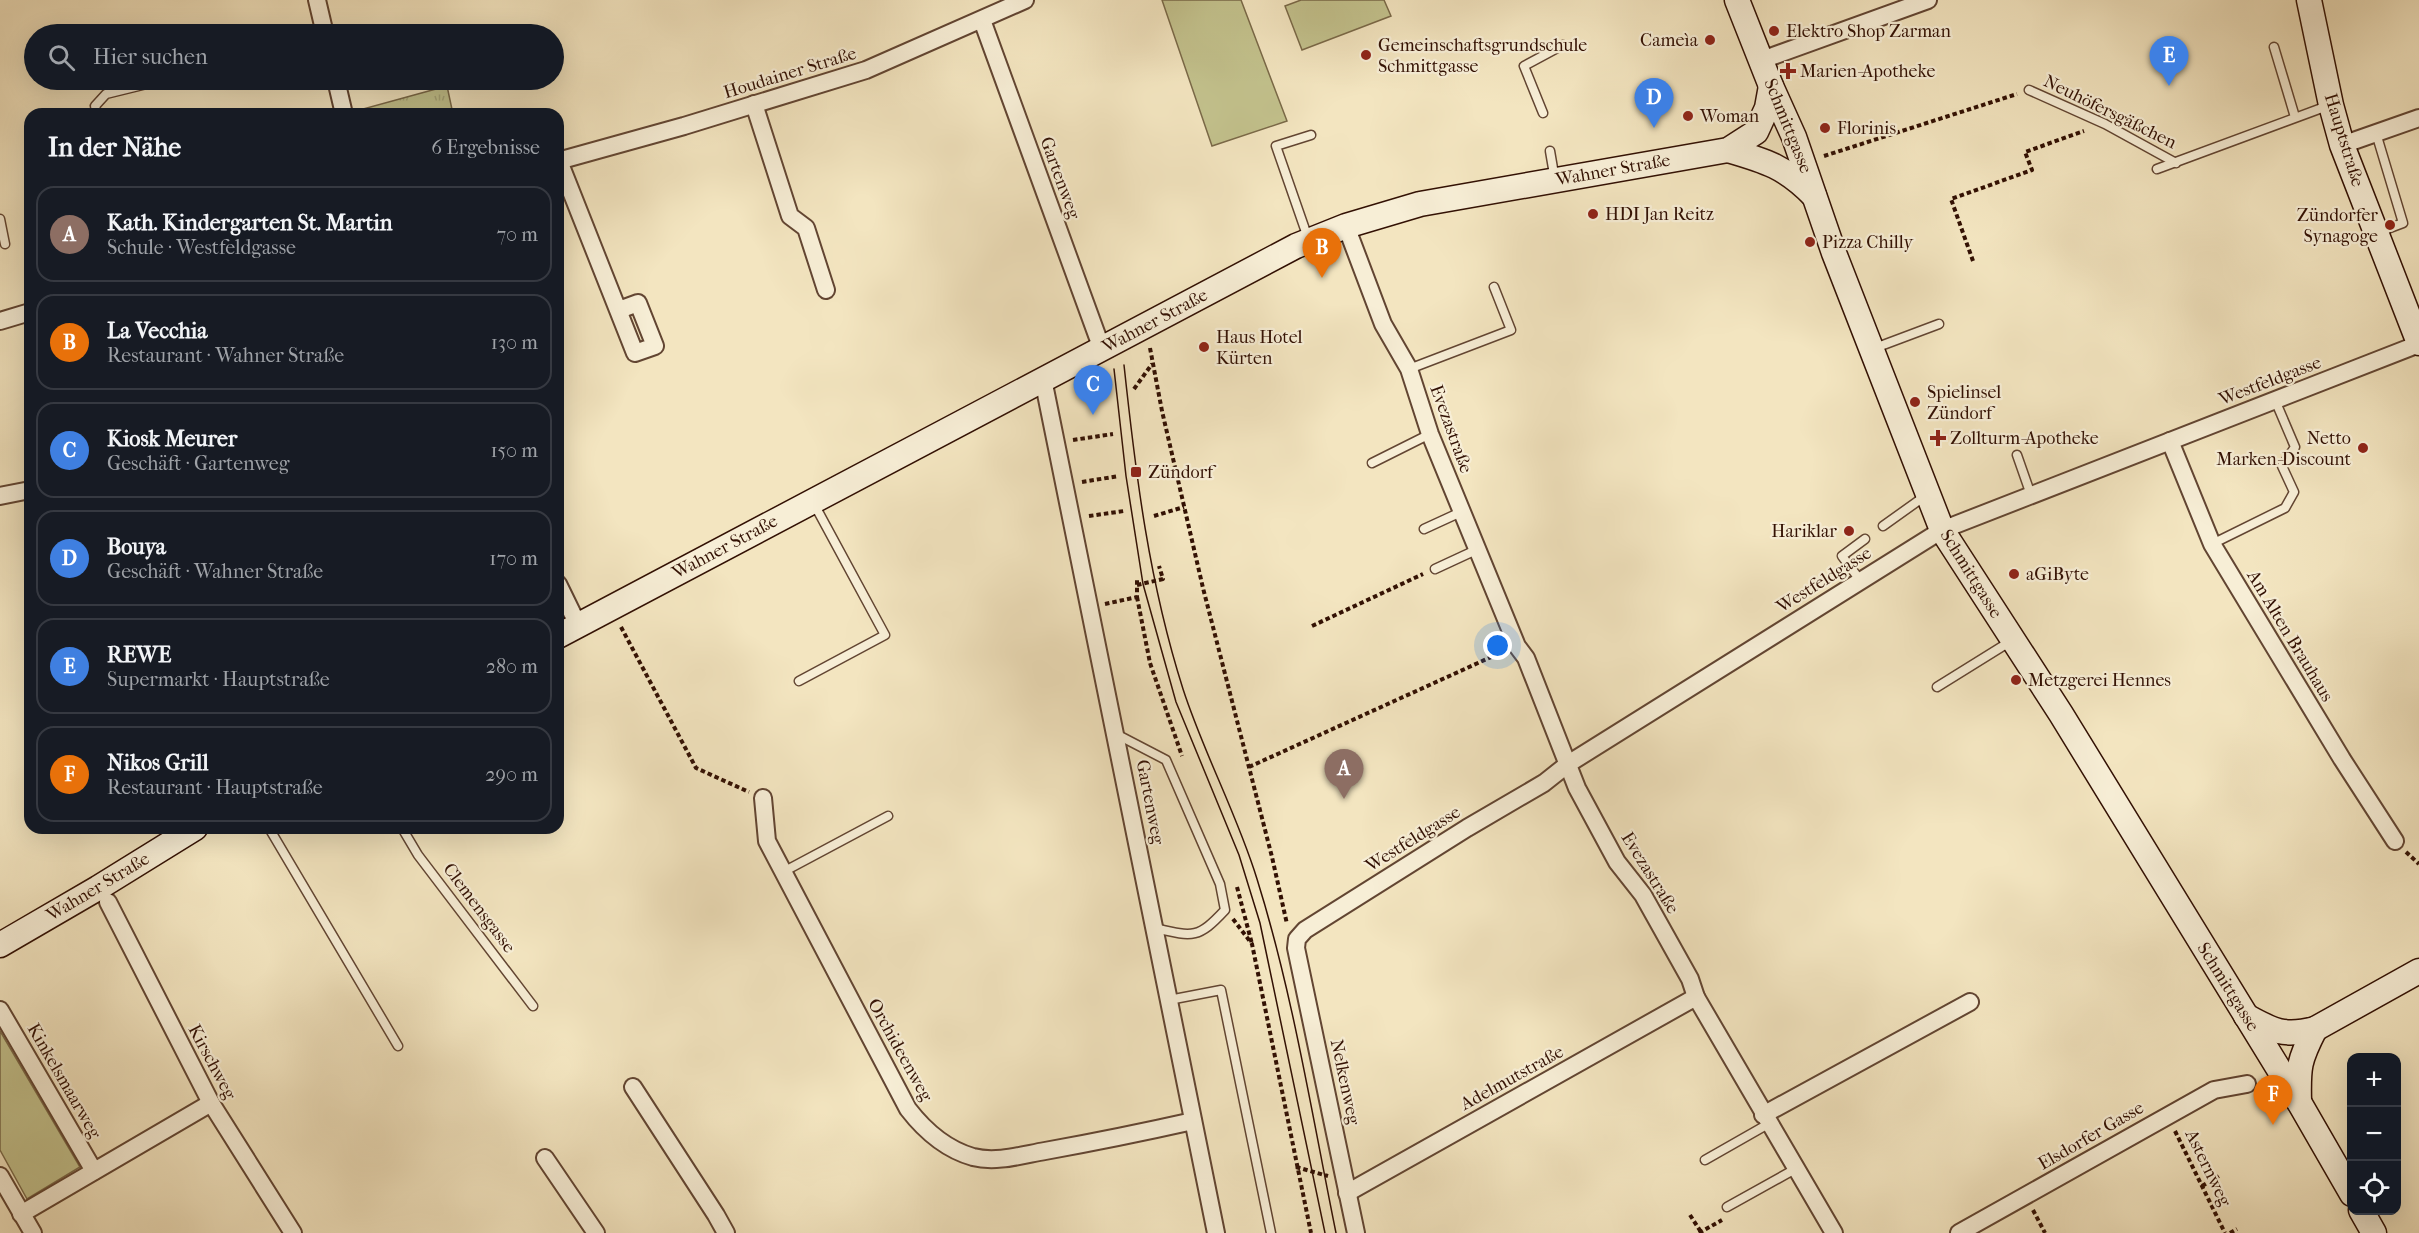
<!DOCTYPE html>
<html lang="de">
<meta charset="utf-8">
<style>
:root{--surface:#171b24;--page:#20242c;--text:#f1f3f6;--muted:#9ea1a6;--line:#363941;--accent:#c59692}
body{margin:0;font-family:"IM FELL French Canon",serif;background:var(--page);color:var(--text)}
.controls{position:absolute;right:18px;bottom:18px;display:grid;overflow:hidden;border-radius:12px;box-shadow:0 6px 24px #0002}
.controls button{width:54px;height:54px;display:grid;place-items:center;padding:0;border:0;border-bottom:2px solid var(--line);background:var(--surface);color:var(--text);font:30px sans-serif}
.you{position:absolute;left:1498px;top:646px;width:21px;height:21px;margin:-15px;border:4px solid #fff;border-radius:50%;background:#1a73e8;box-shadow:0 0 0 9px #1a73e833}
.badge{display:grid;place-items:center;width:39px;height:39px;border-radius:50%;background:var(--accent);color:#fff;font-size:20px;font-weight:700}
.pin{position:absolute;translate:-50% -50px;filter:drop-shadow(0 2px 3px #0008)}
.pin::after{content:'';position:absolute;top:32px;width:21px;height:18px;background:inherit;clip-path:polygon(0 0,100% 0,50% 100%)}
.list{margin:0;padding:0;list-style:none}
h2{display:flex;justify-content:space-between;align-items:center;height:78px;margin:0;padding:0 24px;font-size:26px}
h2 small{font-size:20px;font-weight:400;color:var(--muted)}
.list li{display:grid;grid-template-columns:39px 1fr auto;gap:18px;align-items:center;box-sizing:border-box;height:96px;margin:0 12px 12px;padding:0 12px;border:2px solid var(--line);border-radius:18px}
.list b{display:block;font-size:22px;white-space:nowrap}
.list p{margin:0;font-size:20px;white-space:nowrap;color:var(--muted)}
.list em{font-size:20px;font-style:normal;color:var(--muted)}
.icon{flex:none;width:33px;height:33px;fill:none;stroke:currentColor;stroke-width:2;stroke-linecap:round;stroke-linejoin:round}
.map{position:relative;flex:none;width:2419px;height:1233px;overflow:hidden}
.search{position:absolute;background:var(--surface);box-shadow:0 6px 24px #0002;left:24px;top:24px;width:540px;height:66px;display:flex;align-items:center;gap:15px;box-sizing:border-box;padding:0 21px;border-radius:33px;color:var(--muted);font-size:22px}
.panel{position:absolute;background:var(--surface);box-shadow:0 6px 24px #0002;left:24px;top:108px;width:540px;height:726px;border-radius:18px}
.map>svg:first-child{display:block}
</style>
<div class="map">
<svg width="2419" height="1233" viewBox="0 0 2419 1233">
<defs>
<pattern id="grass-tufts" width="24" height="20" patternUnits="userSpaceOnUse" patternTransform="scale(1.5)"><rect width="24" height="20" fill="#c3c28d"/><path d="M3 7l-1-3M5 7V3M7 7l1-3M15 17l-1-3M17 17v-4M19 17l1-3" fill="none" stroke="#a8a678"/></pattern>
</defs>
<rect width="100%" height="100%" fill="#f3e5c0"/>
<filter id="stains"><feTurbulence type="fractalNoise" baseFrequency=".00333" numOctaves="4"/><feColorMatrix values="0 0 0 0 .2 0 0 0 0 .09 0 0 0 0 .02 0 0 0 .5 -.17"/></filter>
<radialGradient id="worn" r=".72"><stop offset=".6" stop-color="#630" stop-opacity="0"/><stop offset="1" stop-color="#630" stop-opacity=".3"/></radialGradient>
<path fill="url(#grass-tufts)" stroke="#7a6948" stroke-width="1.5" d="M447,86L453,114H352V112Z"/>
<g fill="#c3c28d" stroke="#7a6948" stroke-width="1.5">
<path d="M1162,0H1241L1287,121L1212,146Z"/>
<path d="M1301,0H1384L1391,16L1302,50L1285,6Z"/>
<path d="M0,1031L80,1167L27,1199L0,1150Z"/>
</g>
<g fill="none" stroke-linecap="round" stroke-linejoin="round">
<defs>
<g id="lane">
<path d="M2274,47L2295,117"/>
<path d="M2029,90L2105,124L2176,163"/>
<path d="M1543,113L1524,66L1563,45"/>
<path d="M97,114L95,106L106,94L163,80"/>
<path d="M2376,133L2403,223L2379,232"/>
<path d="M1550,151L1555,180"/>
<path d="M2157,169L2330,105"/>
<path d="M0,219L5,244"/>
<path d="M1308,238L1276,146L1311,135"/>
<path d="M1875,348L1939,324"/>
<path d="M1409,369L1511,330L1494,287"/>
<path d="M2017,455L2031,495"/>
<path d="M1372,463L1430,434"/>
<path d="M1883,526L1925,496"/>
<path d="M1424,529L1461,512"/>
<path d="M2212,544L2285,508L2294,492L2282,466L2295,447L2275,400"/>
<path d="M1435,569L1476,550"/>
<path d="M1860,580L1842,556L1865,539"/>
<path d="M799,681L885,635L813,502"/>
<path d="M1937,687L2011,641"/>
<path d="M1116,734L1166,760L1220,884L1225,910C1198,939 1193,937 1155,928"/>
<path d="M269,828L398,1046"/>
<path d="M402,828L418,855L533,1006"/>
<path d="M783,872L888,816"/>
<path d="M1169,1000L1221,990L1271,1233"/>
<path d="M1705,1160L1770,1123"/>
<path d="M1727,1207L1797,1168"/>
</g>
<g id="street">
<path d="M317,0L325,34"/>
<path d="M982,20L1102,349"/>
<path d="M1762,60L1928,0"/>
<path d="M336,80L344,114"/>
<path d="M754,104L790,216L806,228L826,290"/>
<path d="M2342,145L2419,118"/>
<path d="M558,161L684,126L866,70L1025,0"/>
<path d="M559,161L635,353L655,346L638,303L619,310"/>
<path d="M1346,226L1383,324L1409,369L1430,434L1517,646L1526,658L1577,788L1617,862L1643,895L1690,979L1696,997L1834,1233"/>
<path d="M0,321L30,312"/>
<path d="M1043,379L1216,1233"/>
<path d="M2170,441L2212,544L2342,759L2395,841"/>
<path d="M0,496L30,490"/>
<path d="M558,584L578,625"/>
<path d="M763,798L767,841L908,1109C925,1131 945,1149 973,1157C996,1163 1022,1155 1045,1151C1095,1142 1144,1132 1193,1121"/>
<path d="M108,902L211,1103L293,1233"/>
<path d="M0,1010L94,1171"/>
<path d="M633,1087L716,1215L726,1233"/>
<path d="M1763,1115L1970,1002"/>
<path d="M545,1158L596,1233"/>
<path d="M0,1176L33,1233"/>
<path d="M1347,1193L1696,997"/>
<path d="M21,1214L211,1103"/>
<path d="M1356,1233L1296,948L1297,939L1305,930L1467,828L1544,783L1568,764L1942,530L2419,344"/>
<path d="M1959,1233L2214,1090L2247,1084"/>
</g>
<g id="secondary">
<path d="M1737,0L1771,86L1794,137L1834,253L1942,530L2061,714L2299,1102L2352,1194"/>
<path d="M2309,0L2331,105L2342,145L2419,343"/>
<path d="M1728,150C1766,161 1786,167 1814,196"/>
<path d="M558,636L1296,246L1346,226L1420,204L1728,150L1756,132L1767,108L1771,86"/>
<path d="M0,945L98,888L195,828"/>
<path d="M2246,1016C2273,1031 2284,1037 2315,1029L2419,971"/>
<path d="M2299,1102C2298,1067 2299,1060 2315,1029"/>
<path d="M2361,1210L2374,1233"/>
</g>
</defs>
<use href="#lane" stroke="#624532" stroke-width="11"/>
<use href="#street" stroke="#624532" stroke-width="20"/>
<use href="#secondary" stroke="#321003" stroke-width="27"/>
<g stroke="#321003" stroke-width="4" stroke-dasharray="4.5 3" stroke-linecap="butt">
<path d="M1824,156L2017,94"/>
<path d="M1973,261L1951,199L2032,170L2025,152L2084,131"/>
<path d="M1150,348L1162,411L1203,588L1272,857L1287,924"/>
<path d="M1095,377L1110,391"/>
<path d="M1134,389L1152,364"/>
<path d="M1073,440L1113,434"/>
<path d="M1082,482L1119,476"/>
<path d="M1089,516L1124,511"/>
<path d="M1154,516L1184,507"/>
<path d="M1137,585L1163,579L1159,566"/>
<path d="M1137,597L1150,663L1182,756"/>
<path d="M1105,604L1137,597V580"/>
<path d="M1312,626L1423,574"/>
<path d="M621,627L696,768L749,792"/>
<path d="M1249,767L1500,653"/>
<path d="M2406,852L2419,864"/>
<path d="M1237,887L1252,944"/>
<path d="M1233,919L1252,944L1311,1233"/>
<path d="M2175,1131L2225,1233"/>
<path d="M1296,1167L1328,1176"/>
<path d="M2202,1186L2219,1176"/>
<path d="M2033,1210L2045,1233"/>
<path d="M1690,1215L1701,1232"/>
<path d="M1699,1233L1722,1220"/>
<path d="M2230,1233L2237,1229"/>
</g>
<use href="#lane" stroke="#f7eed6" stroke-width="8"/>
<use href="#street" stroke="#f7eed6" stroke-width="16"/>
<use href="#secondary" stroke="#f7eed6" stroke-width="24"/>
<g stroke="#321003" stroke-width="1.5">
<path d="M1124,365C1136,477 1149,582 1183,689C1204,754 1237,814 1257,879C1293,994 1312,1115 1336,1233"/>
<path d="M1114,369L1126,476L1143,584L1176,702L1239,855L1260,923L1325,1233"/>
</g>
</g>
<g fill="#8f2418" stroke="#f7eed6" stroke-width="2">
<circle cx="1774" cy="31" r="6"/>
<circle cx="1710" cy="40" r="6"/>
<circle cx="1366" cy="55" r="6"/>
<path d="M1785 62h6v6h6v6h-6v6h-6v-6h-6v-6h6z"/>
<circle cx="1688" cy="116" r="6"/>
<circle cx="1825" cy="128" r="6"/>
<circle cx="1593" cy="214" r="6"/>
<circle cx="2390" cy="225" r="6"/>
<circle cx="1810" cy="242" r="6"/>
<circle cx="1204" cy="347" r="6"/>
<circle cx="1915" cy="402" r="6"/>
<path d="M1935 429h6v6h6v6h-6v6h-6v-6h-6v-6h6z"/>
<circle cx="2363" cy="448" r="6"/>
<rect x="1130" y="466" width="12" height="12" rx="3"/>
<circle cx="1849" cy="531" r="6"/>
<circle cx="2014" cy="574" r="6"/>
<circle cx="2016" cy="680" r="6"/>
</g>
<g text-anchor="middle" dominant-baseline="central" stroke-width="4.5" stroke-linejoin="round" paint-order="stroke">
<g font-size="18" fill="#321003" stroke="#f7eed6" text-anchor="start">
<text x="1786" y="31">Elektro Shop Zarman</text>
<text x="1698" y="40" text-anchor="end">Cameìa</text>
<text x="1378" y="45">Gemeinschaftsgrundschule<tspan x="1378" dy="21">Schmittgasse</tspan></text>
<text x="1800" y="71">Marien-Apotheke</text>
<text x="1700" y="116">Woman</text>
<text x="1837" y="128">Florinis</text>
<text x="1605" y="214">HDI Jan Reitz</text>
<text x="2378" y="215" text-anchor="end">Zündorfer<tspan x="2378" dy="21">Synagoge</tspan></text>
<text x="1822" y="242">Pizza Chilly</text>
<text x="1216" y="337">Haus Hotel<tspan x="1216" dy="21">Kürten</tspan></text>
<text x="1927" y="392">Spielinsel<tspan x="1927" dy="21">Zündorf</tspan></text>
<text x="1950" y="438">Zollturm-Apotheke</text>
<text x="2351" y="438" text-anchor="end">Netto<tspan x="2351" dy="21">Marken-Discount</tspan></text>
<text x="1148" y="472">Zündorf</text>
<text x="1837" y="531" text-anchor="end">Hariklar</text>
<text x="2026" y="574">aGiByte</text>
<text x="2028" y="680">Metzgerei Hennes</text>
</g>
<g font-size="18" fill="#321003" stroke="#f7eed6">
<text transform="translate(790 73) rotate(-17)">Houdainer Straße</text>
<text transform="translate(2110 112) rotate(26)">Neuhöfersgäßchen</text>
<text transform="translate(1788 126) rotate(68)">Schmittgasse</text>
<text transform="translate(2344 140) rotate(73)">Hauptstraße</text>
<text transform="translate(1613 170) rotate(-10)">Wahner Straße</text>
<text transform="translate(1060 178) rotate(70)">Gartenweg</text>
<text transform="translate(1155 321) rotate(-28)">Wahner Straße</text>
<text transform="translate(2270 381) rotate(-21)">Westfeldgasse</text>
<text transform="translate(1451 429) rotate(70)">Evezastraße</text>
<text transform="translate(725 547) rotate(-28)">Wahner Straße</text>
<text transform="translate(1971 574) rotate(58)">Schmittgasse</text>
<text transform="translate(1824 580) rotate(-32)">Westfeldgasse</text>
<text transform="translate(2290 636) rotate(59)">Am Alten Brauhaus</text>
<text transform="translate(1150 802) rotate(79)">Gartenweg</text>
<text transform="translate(1413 839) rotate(-32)">Westfeldgasse</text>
<text transform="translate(1650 873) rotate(58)">Evezastraße</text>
<text transform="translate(98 887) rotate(-31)">Wahner Straße</text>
<text transform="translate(479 908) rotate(53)">Clemensgasse</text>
<text transform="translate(2228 987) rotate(58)">Schmittgasse</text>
<text transform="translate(900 1050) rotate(61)">Orchideenweg</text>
<text transform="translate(212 1062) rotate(62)">Kirschweg</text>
<text transform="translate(1512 1078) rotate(-29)">Adelmutstraße</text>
<text transform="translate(64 1081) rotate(60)">Kinkelsmaarweg</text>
<text transform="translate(1345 1082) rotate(78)">Nelkenweg</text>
<text transform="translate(2091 1136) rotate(-30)">Elsdorfer Gasse</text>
<text transform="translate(2208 1168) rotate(64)">Asternweg</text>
</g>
</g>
<rect width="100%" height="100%" filter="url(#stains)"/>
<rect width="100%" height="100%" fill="url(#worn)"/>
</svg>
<div class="controls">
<button>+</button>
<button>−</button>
<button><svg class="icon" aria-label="locate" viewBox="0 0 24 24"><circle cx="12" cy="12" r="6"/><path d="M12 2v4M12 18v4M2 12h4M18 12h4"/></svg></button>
</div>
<div class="you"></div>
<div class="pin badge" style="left:1344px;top:799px;background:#8d6e63">A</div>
<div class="pin badge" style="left:1322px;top:278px;background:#e8710a">B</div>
<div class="pin badge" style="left:1093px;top:415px;background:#3f7fe0">C</div>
<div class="pin badge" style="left:1654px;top:128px;background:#3f7fe0">D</div>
<div class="pin badge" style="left:2169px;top:86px;background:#3f7fe0">E</div>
<div class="pin badge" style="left:2273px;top:1125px;background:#e8710a">F</div>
<div class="search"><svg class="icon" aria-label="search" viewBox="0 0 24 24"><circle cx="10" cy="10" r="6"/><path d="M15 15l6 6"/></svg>Hier suchen</div>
<section class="panel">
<h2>In der Nähe<small>6 Ergebnisse</small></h2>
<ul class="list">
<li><span class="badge" style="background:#8d6e63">A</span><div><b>Kath. Kindergarten St. Martin</b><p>Schule · Westfeldgasse</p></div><em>70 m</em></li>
<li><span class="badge" style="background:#e8710a">B</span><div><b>La Vecchia</b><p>Restaurant · Wahner Straße</p></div><em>130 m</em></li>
<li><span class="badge" style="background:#3f7fe0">C</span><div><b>Kiosk Meurer</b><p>Geschäft · Gartenweg</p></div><em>150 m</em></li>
<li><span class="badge" style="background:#3f7fe0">D</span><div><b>Bouya</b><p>Geschäft · Wahner Straße</p></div><em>170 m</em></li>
<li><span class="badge" style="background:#3f7fe0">E</span><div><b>REWE</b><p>Supermarkt · Hauptstraße</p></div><em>280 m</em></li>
<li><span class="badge" style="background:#e8710a">F</span><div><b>Nikos Grill</b><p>Restaurant · Hauptstraße</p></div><em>290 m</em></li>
</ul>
</section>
</div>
